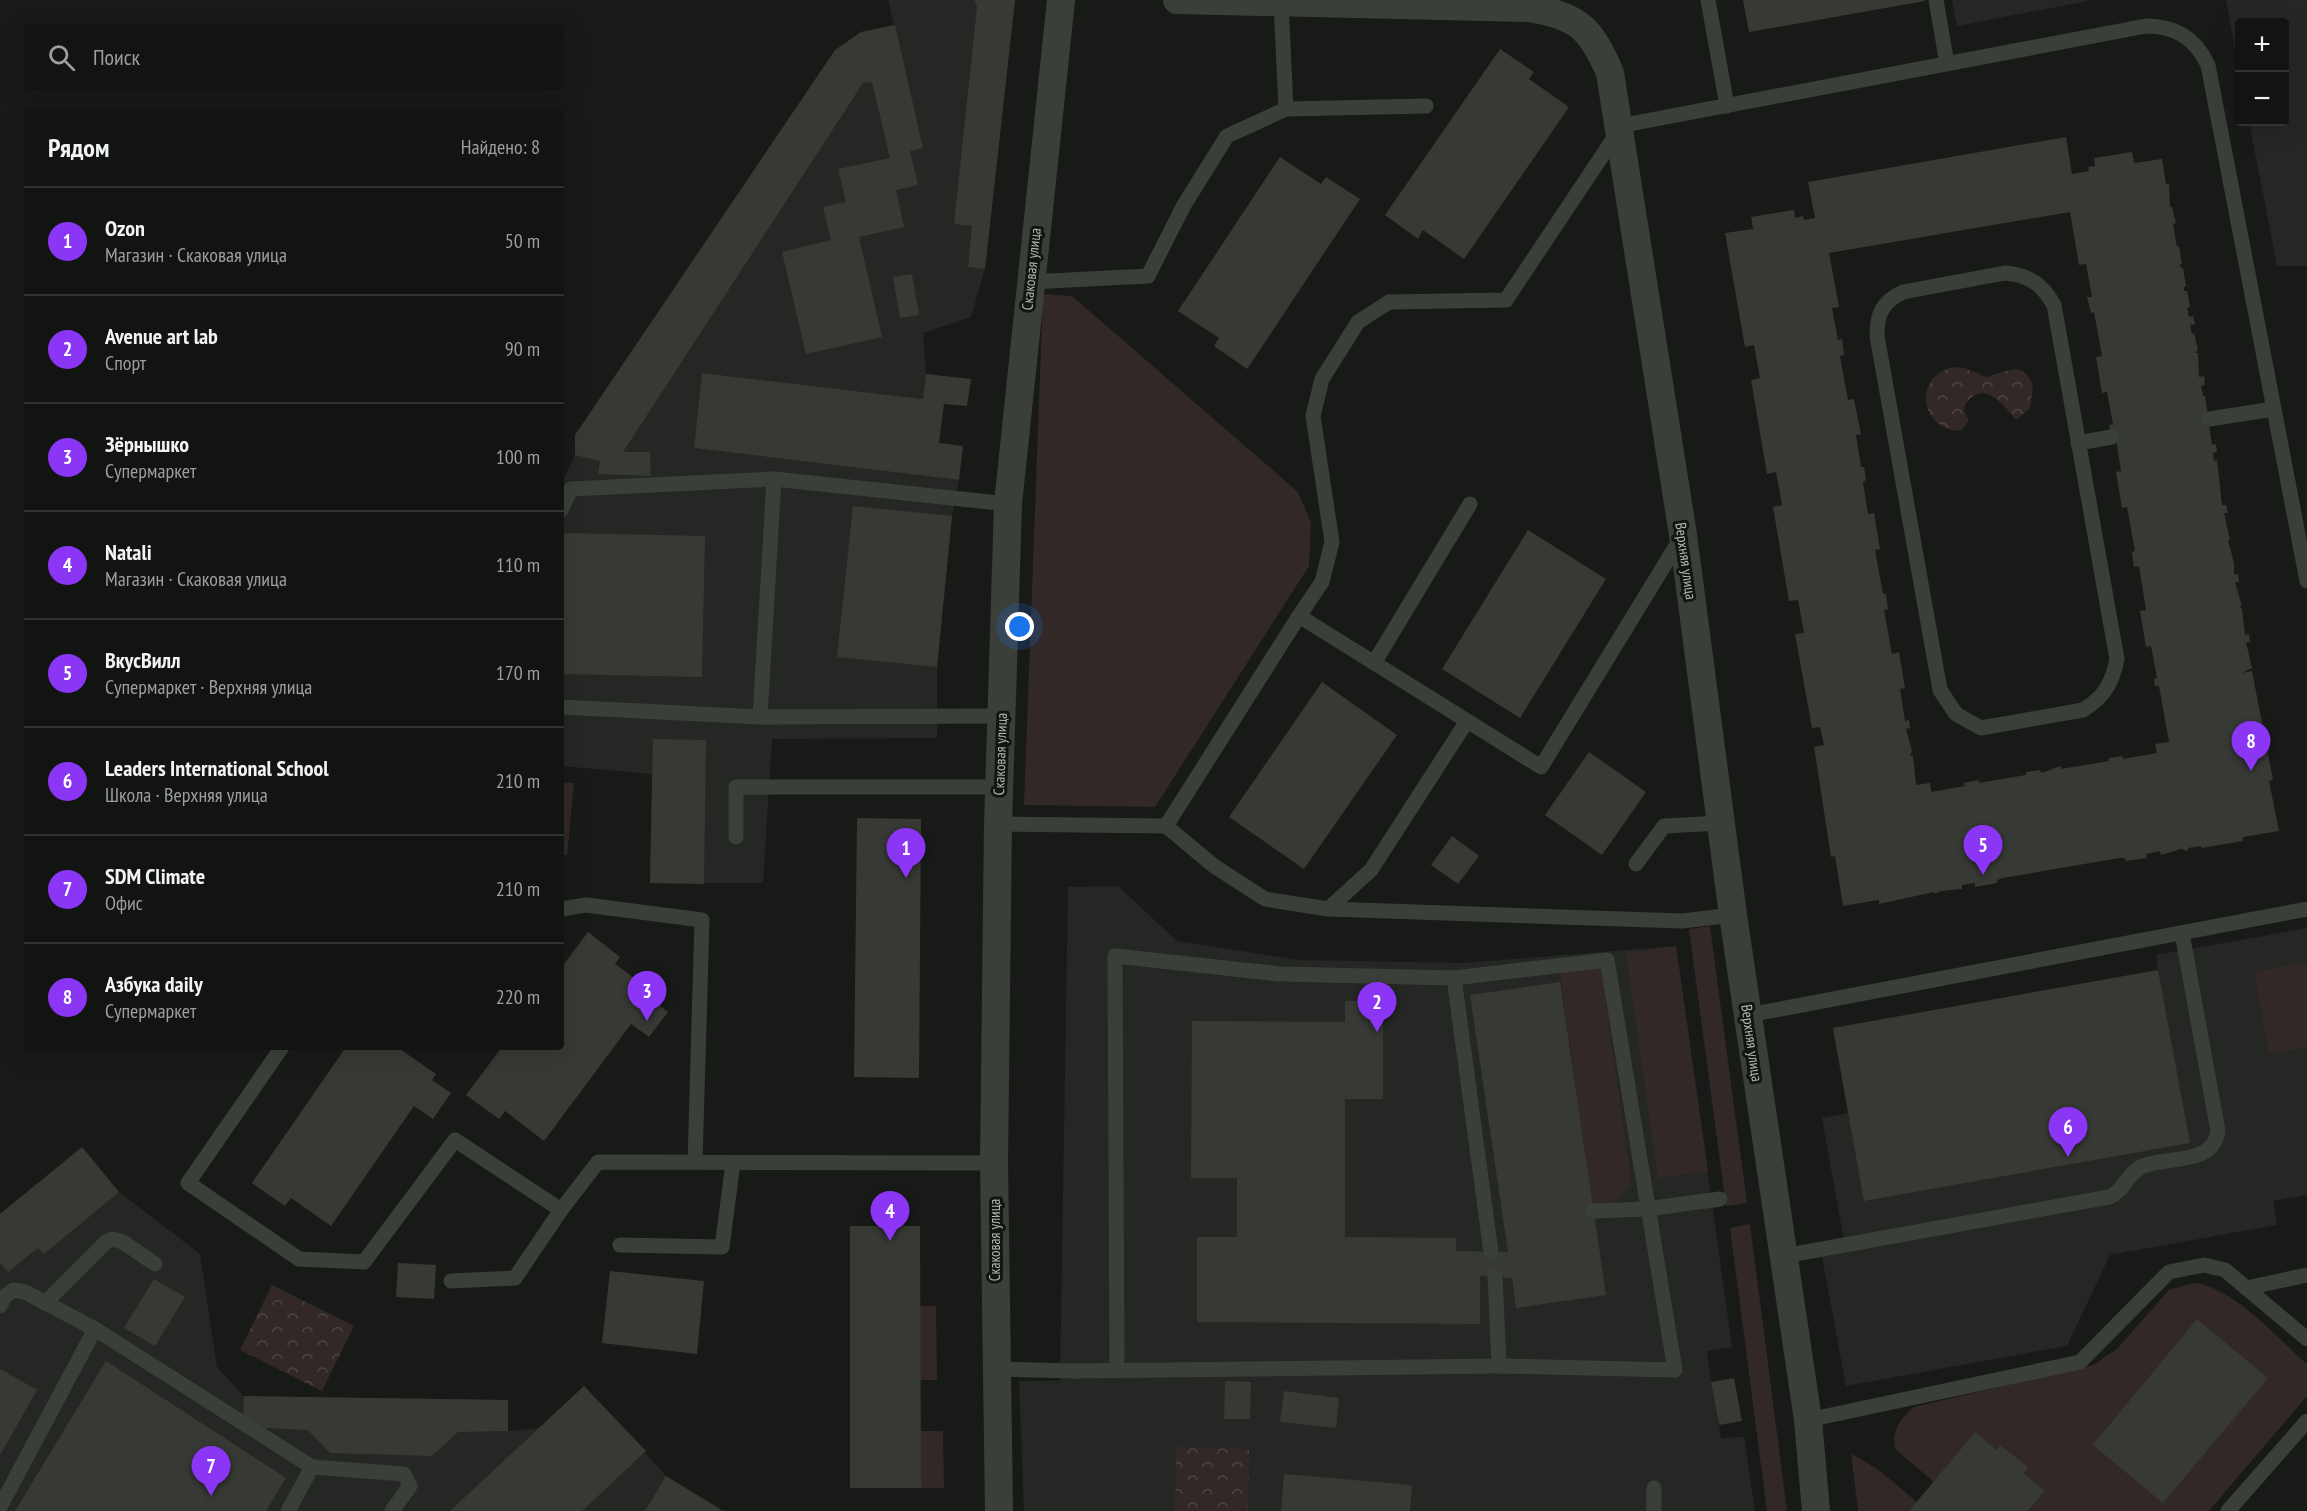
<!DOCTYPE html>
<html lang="ru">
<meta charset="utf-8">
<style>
:root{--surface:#121412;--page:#1b1d1b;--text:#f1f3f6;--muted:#9c9e9f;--line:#313332;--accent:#8b36f4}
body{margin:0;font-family:"PT Sans Narrow",sans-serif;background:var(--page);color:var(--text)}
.controls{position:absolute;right:18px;top:18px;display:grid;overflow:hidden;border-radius:6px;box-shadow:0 6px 24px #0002}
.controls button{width:54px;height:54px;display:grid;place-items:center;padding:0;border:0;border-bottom:2px solid var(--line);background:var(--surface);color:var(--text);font:30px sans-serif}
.you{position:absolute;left:1020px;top:627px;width:21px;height:21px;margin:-15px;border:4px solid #fff;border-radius:50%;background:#1a73e8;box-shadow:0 0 0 9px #1a73e833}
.badge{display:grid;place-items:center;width:39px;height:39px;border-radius:50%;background:var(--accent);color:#fff;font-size:20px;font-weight:700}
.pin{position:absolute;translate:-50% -50px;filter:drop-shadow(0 2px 3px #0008)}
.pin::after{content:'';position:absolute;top:32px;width:21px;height:18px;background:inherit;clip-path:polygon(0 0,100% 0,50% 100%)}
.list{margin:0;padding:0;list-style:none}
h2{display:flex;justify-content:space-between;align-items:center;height:78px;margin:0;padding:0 24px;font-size:26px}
h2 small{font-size:20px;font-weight:400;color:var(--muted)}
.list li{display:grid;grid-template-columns:39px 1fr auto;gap:18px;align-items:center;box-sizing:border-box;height:108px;padding:0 24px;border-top:2px solid var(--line)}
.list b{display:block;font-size:22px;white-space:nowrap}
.list p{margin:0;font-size:20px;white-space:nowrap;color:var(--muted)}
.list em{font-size:20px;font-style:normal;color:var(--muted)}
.icon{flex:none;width:33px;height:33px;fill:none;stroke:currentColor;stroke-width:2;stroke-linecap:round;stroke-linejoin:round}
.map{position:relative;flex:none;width:2307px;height:1511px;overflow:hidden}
.search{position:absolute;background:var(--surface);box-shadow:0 6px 24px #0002;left:24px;top:24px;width:540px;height:66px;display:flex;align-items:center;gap:15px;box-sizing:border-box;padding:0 21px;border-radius:6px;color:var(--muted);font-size:22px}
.panel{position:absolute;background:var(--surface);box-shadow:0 6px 24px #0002;left:24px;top:108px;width:540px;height:942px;border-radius:6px}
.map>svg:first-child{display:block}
</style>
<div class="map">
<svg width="2307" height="1511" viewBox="0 0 2307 1511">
<defs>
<pattern id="park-crowns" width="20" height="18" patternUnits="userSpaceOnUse" patternTransform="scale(1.5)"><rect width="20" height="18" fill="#322828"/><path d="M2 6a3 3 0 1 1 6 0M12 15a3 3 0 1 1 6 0" fill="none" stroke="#4d4544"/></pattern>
</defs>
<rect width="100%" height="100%" fill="#181a18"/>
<g fill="#252724">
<path d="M888,0H1015L985,269L971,317L923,333L926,374L923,399L703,373L694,448L959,480L952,516L937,667V738L772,739L763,883H650L652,774L561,766V485L575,455V435L861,32L894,25Z"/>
<path d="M1952,0H2093L1957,26Z"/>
<path d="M2226,0H2307V266H2277L2249,122H2284V22H2240L2239,70Z"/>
<path d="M1118,886L1177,941L1299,960L1464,963L1676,946L1732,1347L1707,1351L1711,1382L1721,1438L1744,1437L1755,1511H1024L1019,1381H1060L1068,887Z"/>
<path d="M2307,928V1195L2273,1201L2277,1225L2110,1255L2067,1346L1846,1386L1822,1257L1846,1252L1822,1118L1848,1113L1833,1028L2158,970L2156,955Z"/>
<path d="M119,1192L200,1254L217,1367L244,1396L508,1400V1431L539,1428L584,1386L666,1476L720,1509L728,1511H0V1214Z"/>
</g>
<g fill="#322828">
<path d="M1043,294L1072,296L1298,492L1311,523L1309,566L1155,807L1024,805Z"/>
<path d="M561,782L574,783L567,855H561Z"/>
<path d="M1710,926L1747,1203L1726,1206L1689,929Z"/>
<path d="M1676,946L1708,1171L1658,1178L1626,953Z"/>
<path d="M1599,954L1631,1178C1626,1199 1613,1203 1593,1208L1558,959Z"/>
<path d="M2307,962V1047L2269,1054L2254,972Z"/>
<path d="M1750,1224L1787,1511H1767L1730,1228Z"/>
<path d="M2193,1283C2233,1286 2277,1338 2307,1364V1396L2209,1511H2028L2045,1491L2024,1473L2027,1467L2000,1445L1996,1450L1974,1433L1934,1482L1895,1449C1891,1431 1901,1417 1914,1407L2093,1365L2117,1349L2169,1290Z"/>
<path d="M919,1306H936L937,1380H920Z"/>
<path d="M920,1431H943L944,1488H921Z"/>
<path d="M1851,1453L1880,1471L1917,1502L1909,1511H1858Z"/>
</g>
<g fill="url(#park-crowns)">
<path d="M1953,367L1964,368L1986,377C2006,373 2021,358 2033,385L2030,408L2016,420C2004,404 1982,378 1965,405L1964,411L1969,420L1961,431C1919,430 1913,376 1953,367Z"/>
<path d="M272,1285L354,1326L322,1391L240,1350Z"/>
<path d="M1176,1447L1249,1449L1248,1511H1175Z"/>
</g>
<g fill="#373935" fill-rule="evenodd">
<path d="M974,0H1015L985,269L968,267L972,226L954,224L977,7Z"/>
<path d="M1743,0H1925V1L1749,32Z"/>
<path d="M895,25L923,148L910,151L918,185L896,190L904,227L859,237L882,337L806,354L782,252L831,240L823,207L846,202L838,169L890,158L872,82L863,83L623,452H650L651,476L598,474L600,461L575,455V435L835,50L861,32Z"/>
<path d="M1500,49L1534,72L1529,79L1569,107L1464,259L1423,230L1418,239L1385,215Z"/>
<path d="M2066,137L2072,174L2089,171L2088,167L2095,166L2094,158L2132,152L2134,163L2162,159L2166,184H2169L2170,207H2172L2176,223L2173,224L2177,247L2179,246L2182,264H2180L2181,268H2183L2186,286L2184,287V291H2187L2190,307L2187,308L2189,317L2193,316L2195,324L2190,325L2192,334L2194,333L2198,350L2195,353H2198L2199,377L2204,376L2205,385L2201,386L2203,396H2205L2212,445L2216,444L2217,452L2213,453L2214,461L2217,460L2222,505H2226L2228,513H2224L2230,540H2228L2234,563V575L2238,574L2239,582H2235L2242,606H2239L2242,609L2245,635L2249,634L2250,642H2246L2252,668L2242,673L2252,671L2273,780L2269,781L2279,831L2243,837V841L2201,848V846L2188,848V851L2181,849L2161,855L2160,851L2146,854L2147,858L2125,861V858H2119L2003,878L1997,880V883L1975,887V883L1962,885V889L1941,891L1935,894L1934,892L1879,904V900L1872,901L1843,906L1835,856L1831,857L1814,747L1824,745L1820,727L1812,728L1795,634L1804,633L1798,600L1789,601L1773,507L1782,505L1776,472L1767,474L1751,380L1760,378L1754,345L1745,347L1725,233L1753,229L1751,217L1794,210L1795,218L1803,216L1804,220L1815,218L1808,182ZM2070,212L2079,265L2086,264L2092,297H2087L2091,313L2094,312L2102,356L2096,357L2102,393L2107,392L2113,424L2109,425L2112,440L2116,439L2121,471L2116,472L2122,508L2127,507L2135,551L2132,552L2134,567L2139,566L2146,610L2140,611L2146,647L2151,646L2157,678L2154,679L2155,686H2159L2169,742L2155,744L2157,753L2123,759V756L2109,758V761L2061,769V766L2041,773L2040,770L2026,772V775L1979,783V780L1964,783L1965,786L1931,792L1930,783L1916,785L1913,756H1910L1912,751L1906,729L1910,728L1909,720L1905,721L1900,689L1905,688L1899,652L1892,654L1884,610L1888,609L1886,594H1883L1875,550L1880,549L1874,513L1868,514L1863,482L1866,480L1864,467H1861L1856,435L1861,434L1854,399L1848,400L1840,356L1844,355L1842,339L1838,340L1832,308L1839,307L1829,253Z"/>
<path d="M1280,157L1321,184L1326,177L1360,199L1247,369L1214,346L1219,338L1178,311Z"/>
<path d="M912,274L919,315L900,318L893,277Z"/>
<path d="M702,373L923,399L926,374L971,379L967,406L944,404L939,443L963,446L959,480L694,448Z"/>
<path d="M853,506L952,516L937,667L837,657Z"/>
<path d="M1528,530L1606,579L1520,718L1442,669Z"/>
<path d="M563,533L705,536L702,677L561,674Z"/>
<path d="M1322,682L1397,735L1304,869L1229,817Z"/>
<path d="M653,739L706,740L704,884L650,883Z"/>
<path d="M1589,752L1646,792L1602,855L1545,815Z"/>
<path d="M857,818L921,819L919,1078L854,1077Z"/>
<path d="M1452,836L1479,856L1458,884L1431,865Z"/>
<path d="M588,932L620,957L615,964L654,993L650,998L668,1012L649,1037L631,1024L544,1141L505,1111L499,1119L466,1095L502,1047H561V968Z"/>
<path d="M2158,970L2190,1143L1864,1201L1833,1028Z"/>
<path d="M1560,982L1606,1295L1516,1308L1512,1278L1480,1276V1324L1197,1322V1237H1237V1178H1191L1192,1021L1345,1022V1001H1383V1099H1345V1237L1456,1238V1251L1508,1252L1470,995Z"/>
<path d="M346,1047H397L436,1074L432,1080L451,1093L433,1119L414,1106L331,1226L291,1198L285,1206L252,1183Z"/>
<path d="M82,1147L119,1192L44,1254L38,1248L8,1272L0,1263V1214Z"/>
<path d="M850,1226H920L921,1488H850Z"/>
<path d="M398,1263L436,1265L434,1299L396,1297Z"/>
<path d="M610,1271L704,1281L697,1354L602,1343Z"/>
<path d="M154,1279L185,1297L155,1346L124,1328Z"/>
<path d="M2197,1319L2268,1378L2163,1503L2093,1445Z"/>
<path d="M106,1361L286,1478L266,1511H15Z"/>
<path d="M0,1369L37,1390L0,1455Z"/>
<path d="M1734,1378L1742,1421L1719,1425L1711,1382Z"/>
<path d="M1225,1381L1251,1382L1250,1419H1224Z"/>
<path d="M584,1386L646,1451L582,1511H450Z"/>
<path d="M1284,1391L1339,1398L1336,1428L1280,1422Z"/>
<path d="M244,1396L508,1400V1431L458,1432L432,1456L330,1453L308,1430L243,1427Z"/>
<path d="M1975,1432L1996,1450L2000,1445L2028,1467L2024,1473L2045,1491L2028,1511H1909Z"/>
<path d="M1284,1474L1412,1485L1410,1511H1281Z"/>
<path d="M666,1476L720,1509L719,1511H645Z"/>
</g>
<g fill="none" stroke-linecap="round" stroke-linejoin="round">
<g stroke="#3b3f39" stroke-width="15">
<path d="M1708,0L1727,106"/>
<path d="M1936,0L1947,64"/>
<path d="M1281,2L1286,109"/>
<path d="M1619,126L2146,26C2176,26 2195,38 2208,65L2307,581"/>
<path d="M2005,273C2029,275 2042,284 2054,305L2117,659C2112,684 2104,697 2083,710L1981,728L1956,714L1940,690L1877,336C1877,314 1882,302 1903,292Z"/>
<path d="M1029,282L1148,276L1184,205L1227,136L1286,109L1426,106"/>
<path d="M2209,419L2274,409"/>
<path d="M2078,443L2112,437"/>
<path d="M561,510L571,489L774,479L1008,504"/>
<path d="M1299,616L1322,582L1332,542L1313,416L1322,379L1358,322L1389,302L1506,300L1618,132"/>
<path d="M1374,663L1470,504"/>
<path d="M561,707L760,717L1001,716"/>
<path d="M760,717L774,479"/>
<path d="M998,824L1166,826L1299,616L1541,767L1681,538"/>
<path d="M1166,826L1214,866L1265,899L1328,909L1371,870L1467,721"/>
<path d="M736,837V787H1000"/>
<path d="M1636,864L1664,826L1720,823"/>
<path d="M561,909L586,905L702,920L695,1162"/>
<path d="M1328,909L1682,921L1733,915"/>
<path d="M1454,978L1607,960L1675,1370L1499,1366"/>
<path d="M1749,1015L2307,909"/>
<path d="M282,1047L188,1183L299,1259L364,1262L455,1140L561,1210L598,1162L994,1163"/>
<path d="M1593,1211L1646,1209L1720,1199"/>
<path d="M620,1245L722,1247L733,1163"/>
<path d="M1784,1256L2109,1197C2125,1191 2127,1172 2143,1166C2167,1156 2213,1166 2218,1131L2182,933"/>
<path d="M451,1281L515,1278L561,1210"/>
<path d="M2246,1288L2307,1275"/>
<path d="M45,1303L106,1242L113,1239L123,1242L155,1264"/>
<path d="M0,1306L5,1296L13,1290L25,1292L95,1329L0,1507"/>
<path d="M95,1329L312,1467L404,1474L410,1486L392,1511"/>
<path d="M995,1369L1075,1371L1499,1366L1495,1277"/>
<path d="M1117,1370L1115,956L1280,974L1454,978L1491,1252"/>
<path d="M1808,1420L2080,1362L2169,1272L2204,1265L2225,1270L2307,1339"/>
<path d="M1654,1488V1511"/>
<path d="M288,1511L312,1467"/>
<path d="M2228,1511L2307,1421"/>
</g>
<g stroke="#3b3f39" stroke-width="28">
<path d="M1177,0L1529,8C1578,16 1591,28 1610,73L1683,535L1733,915L1808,1420L1816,1511"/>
<path d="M999,1511L994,1163L998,824L1008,504L1061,0"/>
</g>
</g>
<g text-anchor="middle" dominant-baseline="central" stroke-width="6" stroke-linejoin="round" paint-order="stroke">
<g font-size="15" fill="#b2baaa" stroke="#131513">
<text transform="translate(1031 269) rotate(-84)">Скаковая улица</text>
<text transform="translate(1686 561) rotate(82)">Верхняя улица</text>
<text transform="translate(1000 754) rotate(-88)">Скаковая улица</text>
<text transform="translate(1752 1043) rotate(82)">Верхняя улица</text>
<text transform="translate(994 1240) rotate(-90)">Скаковая улица</text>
</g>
</g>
</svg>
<div class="controls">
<button>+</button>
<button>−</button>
</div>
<div class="you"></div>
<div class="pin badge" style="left:906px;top:878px">1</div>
<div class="pin badge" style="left:1377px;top:1032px">2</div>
<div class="pin badge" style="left:647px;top:1021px">3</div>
<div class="pin badge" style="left:890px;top:1241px">4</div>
<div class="pin badge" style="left:1983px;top:875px">5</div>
<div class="pin badge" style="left:2068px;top:1157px">6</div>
<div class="pin badge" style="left:211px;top:1496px">7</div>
<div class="pin badge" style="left:2251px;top:771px">8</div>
<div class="search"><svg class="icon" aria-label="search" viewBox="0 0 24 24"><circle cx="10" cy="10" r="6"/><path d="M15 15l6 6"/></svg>Поиск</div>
<section class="panel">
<h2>Рядом<small>Найдено: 8</small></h2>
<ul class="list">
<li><span class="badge">1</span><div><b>Ozon</b><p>Магазин · Скаковая улица</p></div><em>50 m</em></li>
<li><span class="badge">2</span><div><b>Avenue art lab</b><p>Спорт</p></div><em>90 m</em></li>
<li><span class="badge">3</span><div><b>Зёрнышко</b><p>Супермаркет</p></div><em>100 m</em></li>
<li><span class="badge">4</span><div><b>Natali</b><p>Магазин · Скаковая улица</p></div><em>110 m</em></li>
<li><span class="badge">5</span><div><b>ВкусВилл</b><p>Супермаркет · Верхняя улица</p></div><em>170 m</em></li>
<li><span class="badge">6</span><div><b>Leaders International School</b><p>Школа · Верхняя улица</p></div><em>210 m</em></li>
<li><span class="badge">7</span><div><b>SDM Climate</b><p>Офис</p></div><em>210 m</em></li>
<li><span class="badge">8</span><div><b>Азбука daily</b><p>Супермаркет</p></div><em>220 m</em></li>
</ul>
</section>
</div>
